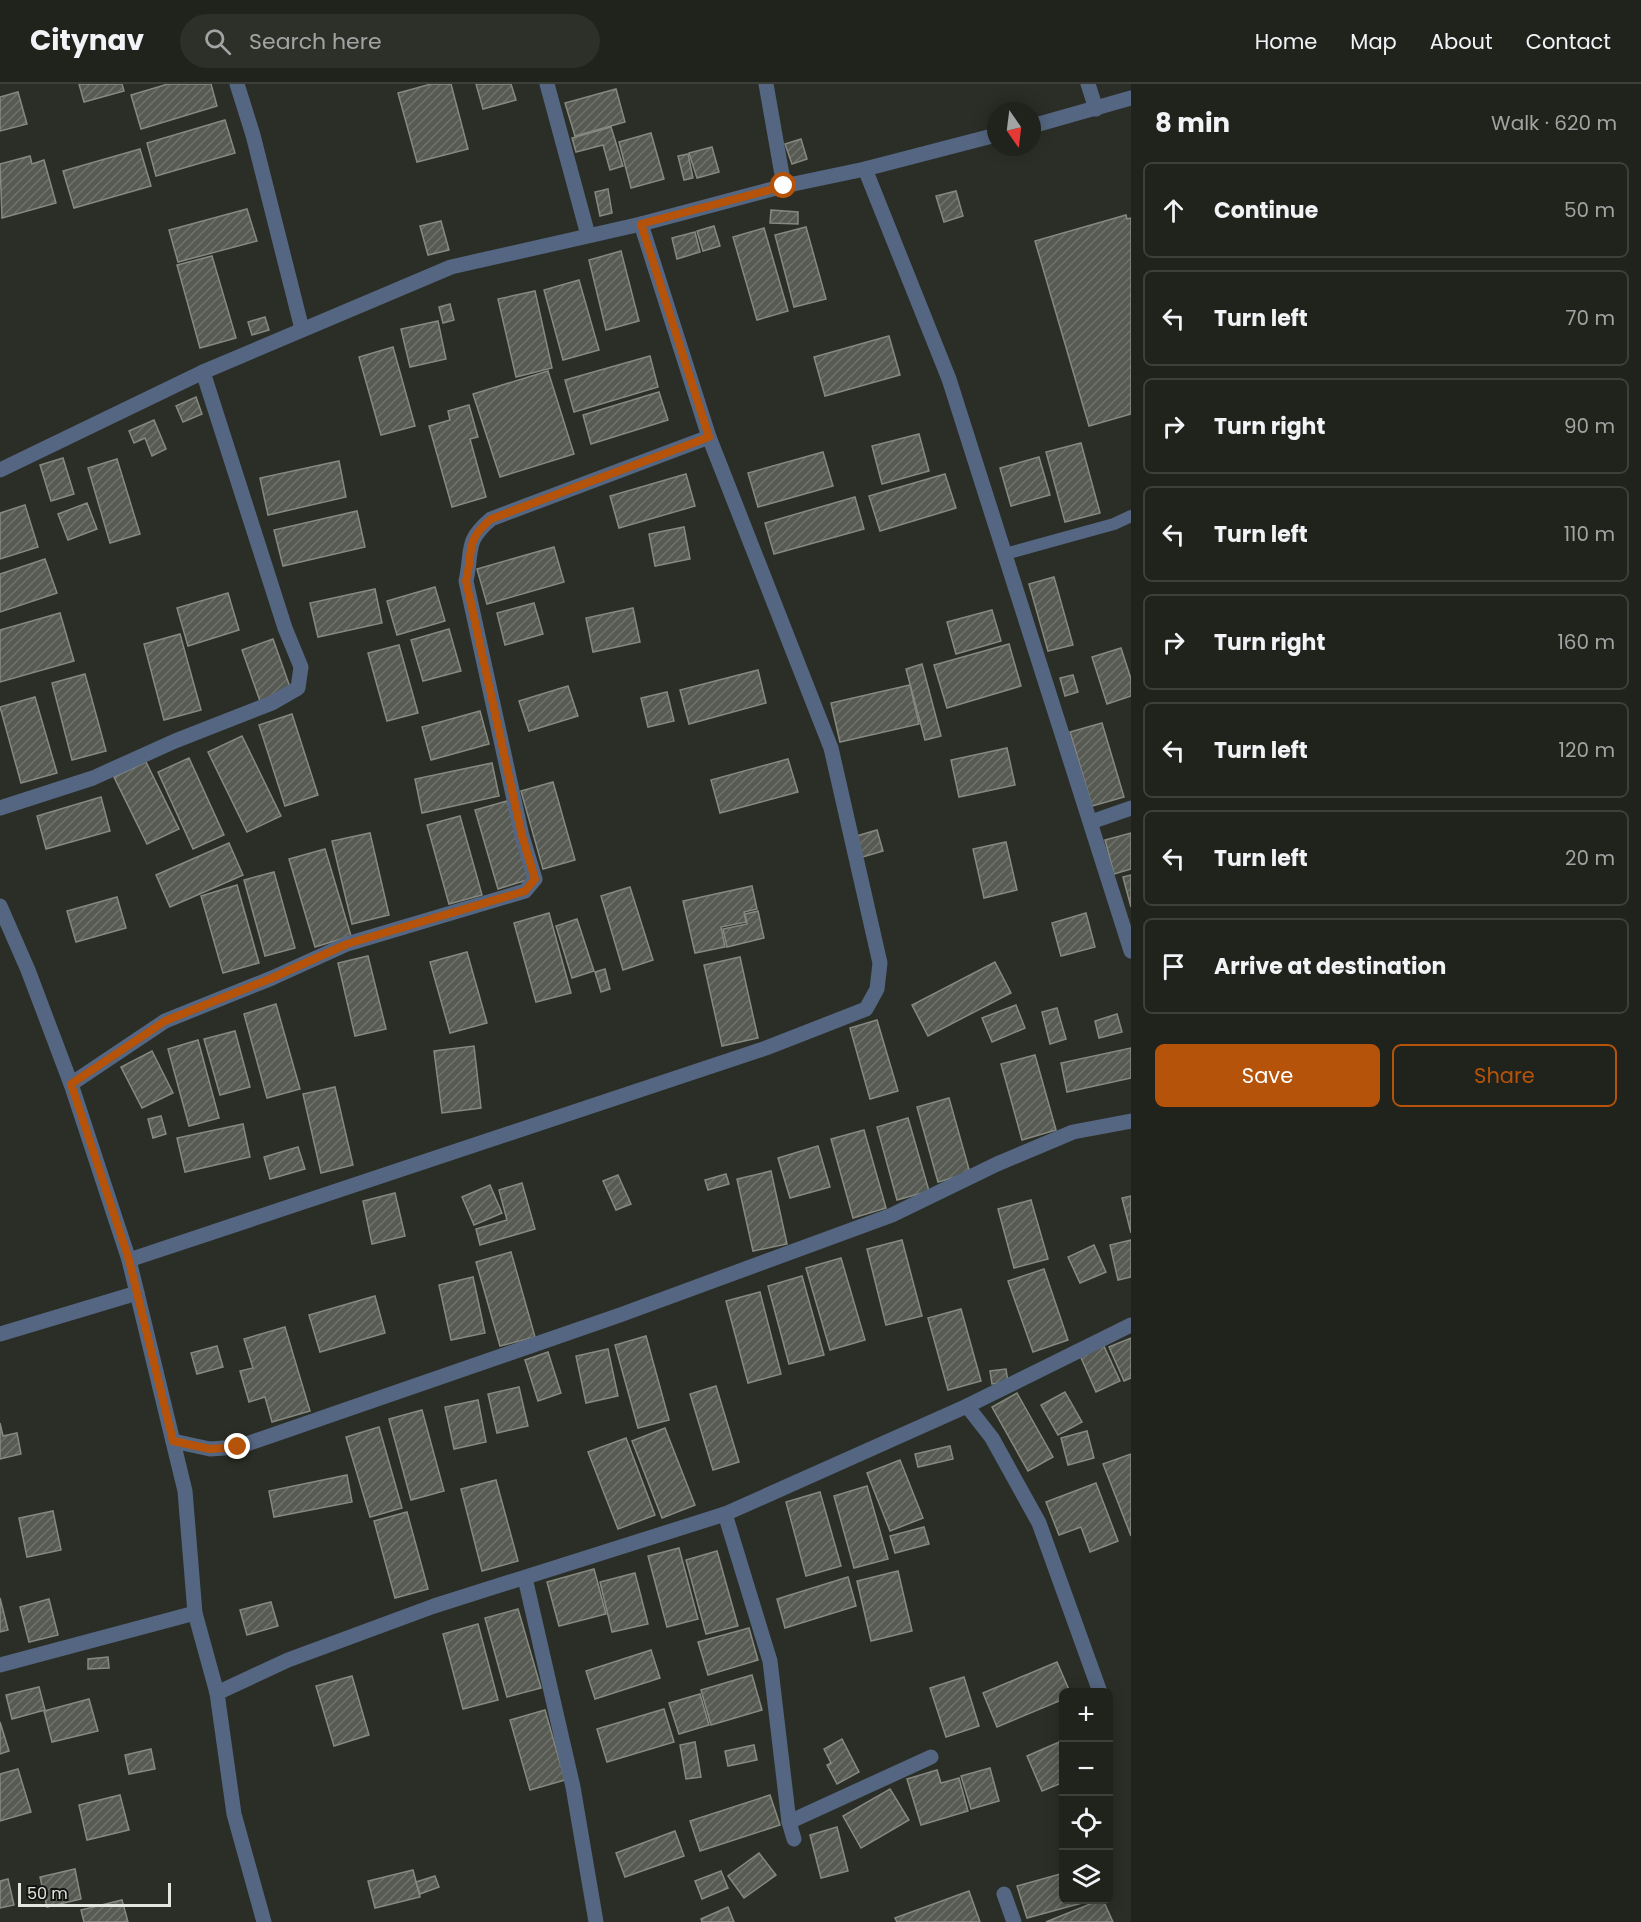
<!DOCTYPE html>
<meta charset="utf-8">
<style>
:root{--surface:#20221c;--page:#2d2f29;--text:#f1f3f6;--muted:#a2a4a3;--line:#3d3f3b;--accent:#b45309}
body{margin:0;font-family:Poppins,sans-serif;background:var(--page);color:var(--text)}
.controls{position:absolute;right:18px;bottom:18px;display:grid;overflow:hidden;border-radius:9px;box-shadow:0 3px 15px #0003}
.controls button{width:54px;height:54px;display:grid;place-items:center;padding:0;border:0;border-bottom:2px solid var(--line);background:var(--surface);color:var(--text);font:30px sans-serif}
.compass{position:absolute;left:987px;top:18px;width:54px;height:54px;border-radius:50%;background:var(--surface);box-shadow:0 3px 15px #0003;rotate:166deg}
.scale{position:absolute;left:18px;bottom:15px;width:153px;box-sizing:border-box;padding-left:6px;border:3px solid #e4e6e1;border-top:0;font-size:16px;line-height:21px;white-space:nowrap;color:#e4e6e1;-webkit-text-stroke:4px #141512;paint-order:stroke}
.stop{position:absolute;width:18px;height:18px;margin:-14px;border:4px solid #b45309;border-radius:50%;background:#fff}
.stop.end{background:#b45309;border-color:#fff;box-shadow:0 2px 6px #0008}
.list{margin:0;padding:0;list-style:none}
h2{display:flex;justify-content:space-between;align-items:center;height:78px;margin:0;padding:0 24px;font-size:26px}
h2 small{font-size:20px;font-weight:400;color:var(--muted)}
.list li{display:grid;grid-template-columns:39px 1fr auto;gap:18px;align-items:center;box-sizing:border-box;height:96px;margin:0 12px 12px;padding:0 12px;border:2px solid var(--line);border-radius:9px}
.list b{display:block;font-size:22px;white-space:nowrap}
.list em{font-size:20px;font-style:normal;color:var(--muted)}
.actions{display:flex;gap:12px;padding:18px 24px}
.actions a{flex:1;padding:14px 0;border:2px solid var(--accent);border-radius:9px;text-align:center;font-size:21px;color:var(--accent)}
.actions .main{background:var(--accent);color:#fff}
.icon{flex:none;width:33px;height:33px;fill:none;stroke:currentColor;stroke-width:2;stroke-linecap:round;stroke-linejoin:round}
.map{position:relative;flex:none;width:1131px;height:1838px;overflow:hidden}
header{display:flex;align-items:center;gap:36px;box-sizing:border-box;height:84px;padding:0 30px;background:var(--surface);border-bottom:2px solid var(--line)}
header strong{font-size:28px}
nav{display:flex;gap:33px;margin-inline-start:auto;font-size:21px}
.search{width:420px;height:54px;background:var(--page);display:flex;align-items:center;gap:15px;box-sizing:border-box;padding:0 21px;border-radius:33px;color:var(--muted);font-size:22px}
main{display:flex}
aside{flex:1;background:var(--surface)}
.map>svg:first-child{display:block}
</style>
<header>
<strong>Citynav</strong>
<div class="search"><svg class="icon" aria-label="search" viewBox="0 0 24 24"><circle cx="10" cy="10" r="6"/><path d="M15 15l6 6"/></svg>Search here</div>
<nav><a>Home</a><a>Map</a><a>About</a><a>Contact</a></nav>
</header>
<main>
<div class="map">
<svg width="1131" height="1838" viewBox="0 0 1131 1838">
<defs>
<pattern id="building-hatch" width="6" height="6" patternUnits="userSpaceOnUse" patternTransform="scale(1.5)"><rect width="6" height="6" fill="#575a52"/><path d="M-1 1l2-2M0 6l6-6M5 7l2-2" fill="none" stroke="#6f726b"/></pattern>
</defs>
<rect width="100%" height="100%" fill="#2b2e26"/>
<g fill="url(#building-hatch)" stroke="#868980" stroke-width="1.5">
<path d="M79,0H122L124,7L84,18Z"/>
<path d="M168,0H211L217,22L141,45L131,11Z"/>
<path d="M431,0H451L468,65L417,78L398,9Z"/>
<path d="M476,0H511L516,16L483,25Z"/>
<path d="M616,5L625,38L575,52L565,19Z"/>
<path d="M18,8L27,40L0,47V13Z"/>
<path d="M225,36L235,69L156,92L147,59Z"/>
<path d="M611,43L623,82L610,86L603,61L576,68L572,54Z"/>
<path d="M651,49L664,95L631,104L619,58Z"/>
<path d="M801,55L807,75L792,80L785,60Z"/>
<path d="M712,63L719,88L697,94L689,69Z"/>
<path d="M140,65L151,102L74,124L63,87Z"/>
<path d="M688,70L693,94L684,96L678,72Z"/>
<path d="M30,72L32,80L44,76L56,119L2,134L0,80Z"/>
<path d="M608,105L612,129L600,132L595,108Z"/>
<path d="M956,107L963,132L944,138L936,112Z"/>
<path d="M247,125L257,157L178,178L169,146Z"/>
<path d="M771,126L798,128V140L770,139Z"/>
<path d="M1126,131L1127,135L1131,134V330L1089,342L1035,157Z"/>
<path d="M441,137L449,166L428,171L420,142Z"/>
<path d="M714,142L720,162L703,167L697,147Z"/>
<path d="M806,143L826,215L794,223L775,151Z"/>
<path d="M764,144L788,227L757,236L733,153Z"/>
<path d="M695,148L700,168L677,175L672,154Z"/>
<path d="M621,167L639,237L606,246L589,176Z"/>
<path d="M212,172L236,254L200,264L177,181Z"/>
<path d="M579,196L599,266L563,276L544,206Z"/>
<path d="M535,207L552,284L516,293L498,215Z"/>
<path d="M450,220L454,236L443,239L439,223Z"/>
<path d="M265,233L269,246L252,251L248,238Z"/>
<path d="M438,237L446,275L410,283L401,245Z"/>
<path d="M889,252L900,291L825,312L814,273Z"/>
<path d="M393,263L415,342L381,351L359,273Z"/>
<path d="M650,272L658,303L574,328L565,296Z"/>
<path d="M548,287L574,370L500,393L473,310Z"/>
<path d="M659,308L668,336L591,360L583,331Z"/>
<path d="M196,313L202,330L183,338L176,322Z"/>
<path d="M469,321L478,353L470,355L486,413L452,423L429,342L450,336L448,327Z"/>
<path d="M154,336L166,365L152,372L145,354L134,359L129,347Z"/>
<path d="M919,350L929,387L882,400L872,362Z"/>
<path d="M1081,359L1100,429L1065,438L1046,368Z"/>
<path d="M823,368L833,402L758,423L748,389Z"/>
<path d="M1039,373L1050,411L1011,422L1000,384Z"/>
<path d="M63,374L74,410L51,417L40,381Z"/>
<path d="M117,375L140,450L110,459L88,384Z"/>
<path d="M339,377L346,413L268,431L260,394Z"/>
<path d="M686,390L695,422L619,444L610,412Z"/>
<path d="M945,390L956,424L880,447L869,412Z"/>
<path d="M855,413L864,445L774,470L765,439Z"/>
<path d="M87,419L97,445L68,456L58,430Z"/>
<path d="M25,421L38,463L0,475V429Z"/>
<path d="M357,427L365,463L283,482L274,446Z"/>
<path d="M684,443L690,475L655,482L649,450Z"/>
<path d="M554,463L564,498L487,520L477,485Z"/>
<path d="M45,475L57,509L0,528V490Z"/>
<path d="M1054,493L1073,561L1048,567L1029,500Z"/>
<path d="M435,503L445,537L397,551L387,517Z"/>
<path d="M375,505L382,539L318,553L310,519Z"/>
<path d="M228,509L239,546L188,562L177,524Z"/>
<path d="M534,519L543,550L505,561L497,529Z"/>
<path d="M633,524L640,558L593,568L586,534Z"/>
<path d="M992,526L1001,557L956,570L947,538Z"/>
<path d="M60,529L74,577L0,598V546Z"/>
<path d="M449,545L461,587L423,597L411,556Z"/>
<path d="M180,550L201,626L164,636L144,560Z"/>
<path d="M273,555L291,606L260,617L242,566Z"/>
<path d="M1009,560L1021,602L947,624L934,581Z"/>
<path d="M399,561L418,629L387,637L368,569Z"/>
<path d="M1121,564L1131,595V612L1107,620L1092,573Z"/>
<path d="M922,580L941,652L925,656L906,585Z"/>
<path d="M758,586L766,619L689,640L680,606Z"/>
<path d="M85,590L106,667L72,676L52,599Z"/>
<path d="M1073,591L1078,608L1065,612L1060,594Z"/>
<path d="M910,601L919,640L840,658L831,619Z"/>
<path d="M568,602L578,632L529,647L519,617Z"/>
<path d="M667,608L674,637L648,643L641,614Z"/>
<path d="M35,613L57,689L21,699L0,623Z"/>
<path d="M480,627L489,660L431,676L422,643Z"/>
<path d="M292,630L318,711L285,722L259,641Z"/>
<path d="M1102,639L1124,713L1092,722L1070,648Z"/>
<path d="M242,652L281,732L247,748L208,668Z"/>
<path d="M1007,664L1015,701L959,713L951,676Z"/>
<path d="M189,674L224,751L193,765L158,688Z"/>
<path d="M788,675L798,708L720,729L711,696Z"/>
<path d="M146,678L179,745L147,760L114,693Z"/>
<path d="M492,679L499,712L422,729L415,695Z"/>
<path d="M553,698L575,776L543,785L521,707Z"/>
<path d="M101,713L110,747L46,765L37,732Z"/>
<path d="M507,717L530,795L498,805L475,726Z"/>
<path d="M460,732L482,811L449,820L427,741Z"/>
<path d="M877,746L883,767L859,774L853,753Z"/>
<path d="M370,749L389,831L352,840L332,757Z"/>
<path d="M1131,749V785L1114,790L1105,756Z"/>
<path d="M1006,758L1017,806L984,814L973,765Z"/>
<path d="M229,759L243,791L170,823L156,791Z"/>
<path d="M325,765L351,852L315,863L289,775Z"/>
<path d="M274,788L295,864L265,872L244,796Z"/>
<path d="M1131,791V823L1123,793Z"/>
<path d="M237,801L259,879L223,889L201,812Z"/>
<path d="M752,802L757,825L744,828L746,838L721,843L725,863L695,869L683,817Z"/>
<path d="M630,803L653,876L623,886L601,812Z"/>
<path d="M117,813L126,844L76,858L67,827Z"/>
<path d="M758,827L764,854L727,863L723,845L747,840L745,830Z"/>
<path d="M549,829L571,909L536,918L514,839Z"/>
<path d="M1086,829L1095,863L1061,872L1052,839Z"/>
<path d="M577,835L594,887L572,894L556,842Z"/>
<path d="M467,868L487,939L450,949L430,878Z"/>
<path d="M368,872L386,945L355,952L338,879Z"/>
<path d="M740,873L758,954L722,962L704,881Z"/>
<path d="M995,878L1011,909L928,952L912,921Z"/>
<path d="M605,885L610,905L601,908L595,888Z"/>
<path d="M276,920L300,1005L267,1014L244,930Z"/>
<path d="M1016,921L1025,944L992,958L982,934Z"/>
<path d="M1057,924L1066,955L1050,960L1042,928Z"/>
<path d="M1117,930L1122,948L1099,954L1095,937Z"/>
<path d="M877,936L898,1007L870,1015L850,944Z"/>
<path d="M235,947L250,1003L220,1011L204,955Z"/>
<path d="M198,956L219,1034L189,1042L168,965Z"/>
<path d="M474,962L481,1024L442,1029L434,967Z"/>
<path d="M1131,964V994L1067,1008L1061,979Z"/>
<path d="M152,967L173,1009L142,1024L121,983Z"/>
<path d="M1035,971L1056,1046L1022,1056L1001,980Z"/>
<path d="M335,1003L353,1081L321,1089L303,1010Z"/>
<path d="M949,1014L970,1089L938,1098L917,1023Z"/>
<path d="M161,1032L166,1050L153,1054L148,1035Z"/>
<path d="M908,1034L929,1107L897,1116L877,1043Z"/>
<path d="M243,1040L250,1073L185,1088L177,1054Z"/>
<path d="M864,1046L886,1124L853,1134L831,1055Z"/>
<path d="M818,1062L830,1103L790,1114L778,1074Z"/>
<path d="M298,1063L305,1085L270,1095L264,1073Z"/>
<path d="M771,1087L787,1160L753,1167L737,1095Z"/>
<path d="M726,1090L729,1100L708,1106L705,1096Z"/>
<path d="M618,1091L631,1120L616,1126L603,1097Z"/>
<path d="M522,1099L535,1145L480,1161L476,1145L507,1136L499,1106Z"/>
<path d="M490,1101L502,1129L474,1141L462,1113Z"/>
<path d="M395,1109L405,1152L372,1160L363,1117Z"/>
<path d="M1131,1112V1149L1122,1114Z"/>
<path d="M1031,1116L1048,1175L1014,1184L998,1125Z"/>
<path d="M902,1156L922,1232L886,1241L867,1165Z"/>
<path d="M1131,1156V1193L1118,1196L1110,1161Z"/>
<path d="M1094,1161L1106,1188L1080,1199L1068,1173Z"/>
<path d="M511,1168L535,1253L500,1262L476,1178Z"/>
<path d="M841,1174L865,1256L830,1266L806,1184Z"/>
<path d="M1044,1185L1068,1256L1033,1268L1008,1197Z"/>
<path d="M802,1192L824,1271L789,1280L768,1202Z"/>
<path d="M473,1193L485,1249L451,1256L439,1201Z"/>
<path d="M760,1208L781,1290L748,1299L726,1217Z"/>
<path d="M375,1212L385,1249L320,1268L309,1231Z"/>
<path d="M961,1225L981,1297L948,1306L928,1234Z"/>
<path d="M285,1243L310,1327L272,1338L265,1313L249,1318L240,1287L253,1284L244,1255Z"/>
<path d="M646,1252L669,1336L638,1344L615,1261Z"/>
<path d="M1131,1254V1294L1124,1297L1109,1263Z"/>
<path d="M1102,1258L1120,1297L1096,1308L1079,1269Z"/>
<path d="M217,1262L223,1283L197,1290L191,1269Z"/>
<path d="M608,1265L618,1312L586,1319L576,1272Z"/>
<path d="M548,1268L561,1309L538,1317L525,1276Z"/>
<path d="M1006,1285L1008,1298L992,1300L990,1287Z"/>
<path d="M716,1302L739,1378L713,1386L690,1310Z"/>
<path d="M519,1303L528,1342L497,1349L488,1310Z"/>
<path d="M1065,1308L1082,1338L1058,1351L1041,1321Z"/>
<path d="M1017,1309L1053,1373L1028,1387L992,1323Z"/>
<path d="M478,1316L486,1358L454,1365L445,1323Z"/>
<path d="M422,1326L444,1407L411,1416L389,1335Z"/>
<path d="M0,1339L3,1352L17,1349L21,1370L0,1375Z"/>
<path d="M379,1343L402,1424L370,1433L346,1353Z"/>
<path d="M665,1344L695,1421L662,1434L632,1357Z"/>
<path d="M1087,1347L1094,1374L1068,1381L1061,1354Z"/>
<path d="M626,1354L655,1431L618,1445L588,1368Z"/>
<path d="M950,1362L953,1375L918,1383L915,1370Z"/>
<path d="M1131,1370V1452L1103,1380Z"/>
<path d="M900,1376L923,1434L890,1447L867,1389Z"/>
<path d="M347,1391L352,1418L274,1433L269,1407Z"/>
<path d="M496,1396L518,1477L482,1487L461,1405Z"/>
<path d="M1096,1399L1118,1457L1090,1468L1081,1443L1059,1451L1046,1418Z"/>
<path d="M867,1402L888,1475L854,1484L834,1412Z"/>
<path d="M820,1408L841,1482L806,1492L786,1418Z"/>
<path d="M53,1427L61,1466L27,1473L19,1434Z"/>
<path d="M407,1428L428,1505L395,1514L374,1437Z"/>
<path d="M924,1443L929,1460L895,1469L890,1452Z"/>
<path d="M679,1464L698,1535L667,1543L648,1472Z"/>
<path d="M717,1467L738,1542L706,1550L686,1476Z"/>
<path d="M594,1485L606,1530L559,1542L547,1498Z"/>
<path d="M898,1487L912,1547L871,1557L857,1497Z"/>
<path d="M635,1489L648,1540L612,1548L600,1498Z"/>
<path d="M848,1493L856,1522L785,1544L777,1515Z"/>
<path d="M0,1514L8,1546L0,1548Z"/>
<path d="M49,1515L58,1551L29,1558L20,1523Z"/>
<path d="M271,1518L278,1542L247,1551L240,1526Z"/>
<path d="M518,1525L541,1604L507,1613L485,1534Z"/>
<path d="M478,1540L498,1616L463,1625L443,1550Z"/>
<path d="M749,1544L758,1576L708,1591L698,1558Z"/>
<path d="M651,1566L660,1594L595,1615L586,1587Z"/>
<path d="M108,1573L109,1584L88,1585V1575Z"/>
<path d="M1057,1578L1070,1608H1064V1615L997,1643L983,1609Z"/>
<path d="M752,1591L762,1626L711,1641L701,1606Z"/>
<path d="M352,1592L369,1651L334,1662L316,1602Z"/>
<path d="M964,1593L979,1642L946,1653L930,1604Z"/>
<path d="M39,1603L45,1626L12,1635L6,1611Z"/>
<path d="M700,1610L709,1641L679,1650L669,1619Z"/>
<path d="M89,1615L98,1647L52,1658L44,1627Z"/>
<path d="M664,1625L674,1658L607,1678L597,1645Z"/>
<path d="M545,1626L565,1696L530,1706L510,1636Z"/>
<path d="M0,1638L9,1667L0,1670Z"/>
<path d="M842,1655L859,1688L837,1700L827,1681L831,1679L824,1665Z"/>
<path d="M1064,1656V1698L1042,1707L1027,1672Z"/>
<path d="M695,1658L701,1693L686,1695L680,1661Z"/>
<path d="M754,1661L757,1676L728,1682L725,1667Z"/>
<path d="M151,1665L155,1685L129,1690L125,1671Z"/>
<path d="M990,1684L999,1717L971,1725L961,1692Z"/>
<path d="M18,1685L31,1728L0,1737V1690Z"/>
<path d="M937,1686L941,1699L959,1694L968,1727L921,1741L907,1695Z"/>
<path d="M890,1705L909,1736L861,1764L843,1732Z"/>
<path d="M120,1711L129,1746L87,1756L79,1721Z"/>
<path d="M770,1711L780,1741L700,1767L690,1737Z"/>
<path d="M837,1743L848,1787L821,1794L810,1751Z"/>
<path d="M675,1747L684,1772L625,1793L616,1769Z"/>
<path d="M759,1769L776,1791L744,1814L728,1792Z"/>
<path d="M75,1785L81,1815L47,1823L40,1793Z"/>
<path d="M413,1786L420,1813L375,1824L368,1797Z"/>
<path d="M721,1787L728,1804L702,1815L695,1797Z"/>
<path d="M1064,1789V1816H1093L1027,1834L1017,1802Z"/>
<path d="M435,1792L439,1803L420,1810L416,1798Z"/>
<path d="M8,1795L14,1821L0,1824V1797Z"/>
<path d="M969,1807L980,1838H897L895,1834Z"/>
<path d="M122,1816L128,1838H84L81,1826Z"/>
<path d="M1100,1816H1103L1113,1838H1046Z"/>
<path d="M728,1823L734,1838H702L701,1835Z"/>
</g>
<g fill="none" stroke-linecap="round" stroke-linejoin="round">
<path stroke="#546681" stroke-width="12" d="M1005,470L1114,440L1131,432"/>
<g stroke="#546681" stroke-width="15">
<path d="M237,0L253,51L302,245"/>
<path d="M547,0L588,151"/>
<path d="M766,0L784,102"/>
<path d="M1088,0L1096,25"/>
<path d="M865,85L949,295L1131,867"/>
<path d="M0,724L93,694L175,657L272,619L298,604L301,583L285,544L203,288"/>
<path d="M1091,738L1131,724"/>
<path d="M0,822L28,886L71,1000L129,1176L185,1407L195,1529L217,1609L234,1730L264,1838"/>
<path d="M71,1000L165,937L272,894L347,860L525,807L535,795L522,752L466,497C473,465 464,458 491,435L709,353"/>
<path d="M129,1176L766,964L866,925L877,905L880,879L831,664L709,353L641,140"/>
<path d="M0,1250L137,1209"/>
<path d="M967,1322L992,1354L1039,1439L1100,1608"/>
<path d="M173,1357L210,1365L238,1363L620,1231L892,1131L997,1080L1073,1048L1131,1037"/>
<path d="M725,1430L770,1577L789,1738L794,1755"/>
<path d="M525,1494L573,1703L596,1838"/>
<path d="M0,1581L195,1529"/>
<path d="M217,1609L288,1576L434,1522L725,1430L967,1322L1131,1241"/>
<path d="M789,1738L931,1673"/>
<path d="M1004,1810L1014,1838"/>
</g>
<g stroke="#546681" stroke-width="15">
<path d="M1032,42L1131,14"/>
<path d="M0,386L203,288L451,183L641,140L784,102L865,85L996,51"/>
</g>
</g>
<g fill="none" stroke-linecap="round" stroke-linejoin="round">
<path stroke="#b45309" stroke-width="8" d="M238,1363L210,1365L173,1357L129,1176L71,1000L165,937L272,894L347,860L525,807L535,795L522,752L466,497C474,465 464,458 491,435L709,353L641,140L784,102"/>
</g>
</svg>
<div class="controls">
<button>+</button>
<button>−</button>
<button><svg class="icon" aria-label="locate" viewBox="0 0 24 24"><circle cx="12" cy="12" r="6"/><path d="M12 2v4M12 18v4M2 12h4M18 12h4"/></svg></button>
<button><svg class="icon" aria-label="layers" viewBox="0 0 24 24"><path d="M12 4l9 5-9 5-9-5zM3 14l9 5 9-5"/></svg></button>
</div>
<svg class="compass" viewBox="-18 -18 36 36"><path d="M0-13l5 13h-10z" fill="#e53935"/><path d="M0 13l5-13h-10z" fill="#a2a4a3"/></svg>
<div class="scale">50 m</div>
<div class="stop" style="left:784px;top:102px"></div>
<div class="stop end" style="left:238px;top:1363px"></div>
</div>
<aside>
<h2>8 min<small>Walk · 620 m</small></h2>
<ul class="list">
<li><svg class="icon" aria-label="ahead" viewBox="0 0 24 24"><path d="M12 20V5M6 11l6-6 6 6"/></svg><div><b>Continue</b></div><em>50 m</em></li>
<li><svg class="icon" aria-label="left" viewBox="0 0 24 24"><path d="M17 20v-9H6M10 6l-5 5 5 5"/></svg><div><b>Turn left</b></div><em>70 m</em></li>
<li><svg class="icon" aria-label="right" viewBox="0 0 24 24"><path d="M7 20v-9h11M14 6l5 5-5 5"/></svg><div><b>Turn right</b></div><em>90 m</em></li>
<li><svg class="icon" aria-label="left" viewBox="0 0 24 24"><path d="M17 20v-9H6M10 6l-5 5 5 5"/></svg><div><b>Turn left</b></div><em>110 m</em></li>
<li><svg class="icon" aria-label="right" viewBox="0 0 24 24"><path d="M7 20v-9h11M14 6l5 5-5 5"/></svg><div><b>Turn right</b></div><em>160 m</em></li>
<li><svg class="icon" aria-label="left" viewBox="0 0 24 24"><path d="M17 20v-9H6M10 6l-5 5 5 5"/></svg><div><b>Turn left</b></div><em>120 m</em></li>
<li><svg class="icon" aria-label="left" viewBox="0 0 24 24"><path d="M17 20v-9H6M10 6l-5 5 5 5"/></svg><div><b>Turn left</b></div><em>20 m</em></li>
<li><svg class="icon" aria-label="arrive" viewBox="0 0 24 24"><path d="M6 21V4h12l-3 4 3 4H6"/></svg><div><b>Arrive at destination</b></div></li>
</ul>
<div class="actions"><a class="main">Save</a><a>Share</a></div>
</aside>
</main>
